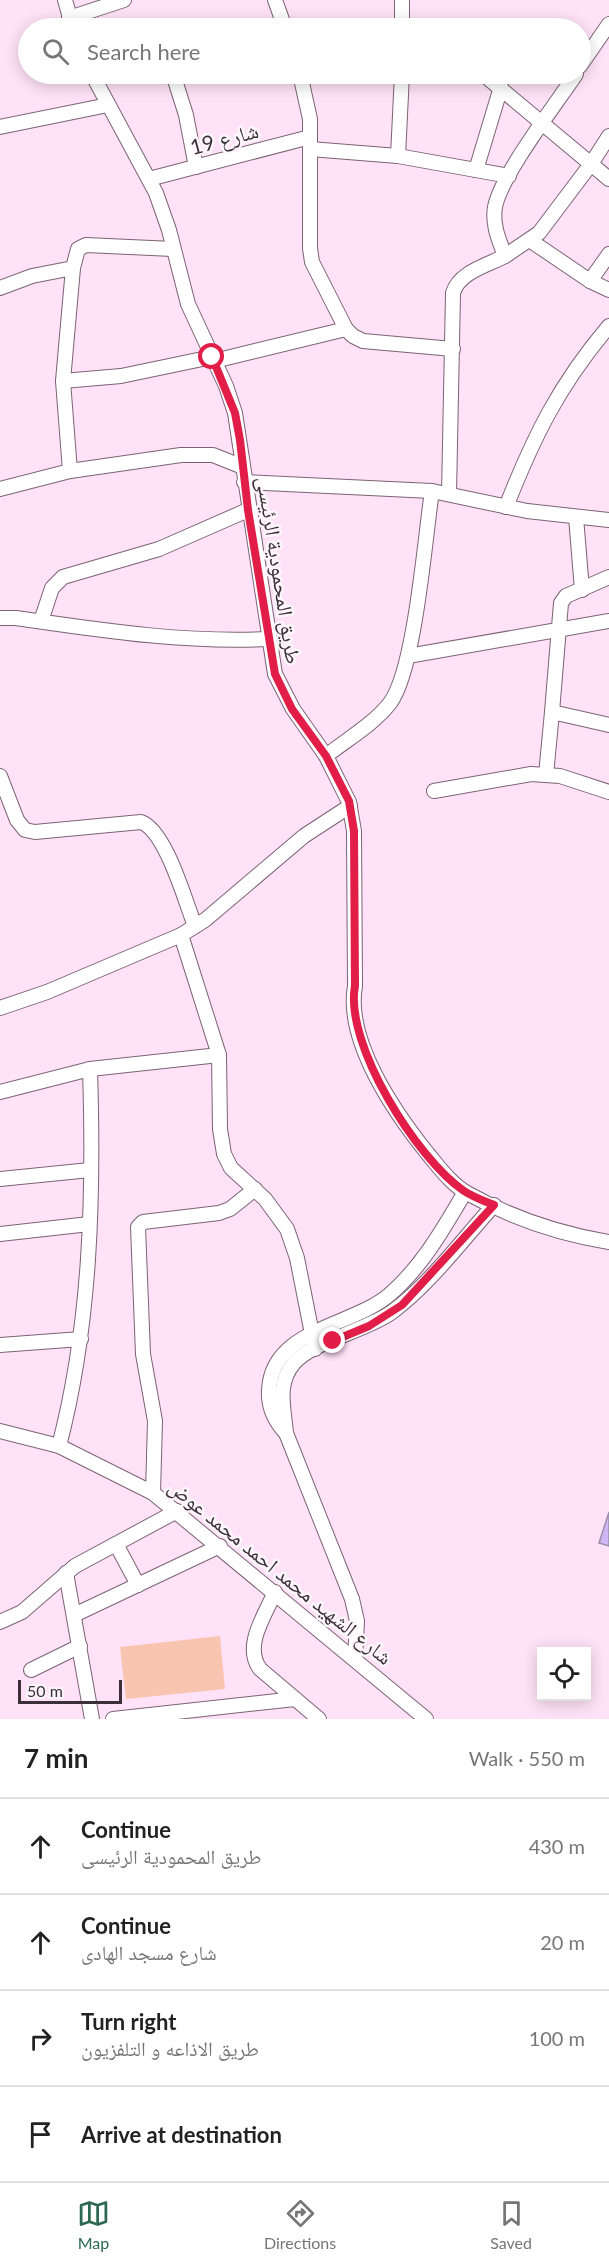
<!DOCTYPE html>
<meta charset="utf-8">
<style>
:root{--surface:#fff;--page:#f2f2f2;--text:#222;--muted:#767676;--line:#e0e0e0;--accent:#2d6853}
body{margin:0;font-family:Lato,"Noto Naskh Arabic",sans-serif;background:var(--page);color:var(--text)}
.controls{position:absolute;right:18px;bottom:18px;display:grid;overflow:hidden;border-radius:0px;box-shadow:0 3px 15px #0003}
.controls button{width:54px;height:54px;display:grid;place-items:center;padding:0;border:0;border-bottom:2px solid var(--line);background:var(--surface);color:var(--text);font:30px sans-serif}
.scale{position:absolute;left:18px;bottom:15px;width:104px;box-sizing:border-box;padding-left:6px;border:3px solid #3b3038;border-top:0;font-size:16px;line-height:21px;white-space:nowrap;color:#3b3038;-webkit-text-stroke:4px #fdf7fb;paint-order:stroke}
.stop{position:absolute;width:18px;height:18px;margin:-14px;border:4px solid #e11d48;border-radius:50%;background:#fff}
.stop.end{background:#e11d48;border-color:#fff;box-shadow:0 2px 6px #0008}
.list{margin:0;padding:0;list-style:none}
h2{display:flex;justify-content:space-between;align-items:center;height:78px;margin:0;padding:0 24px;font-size:26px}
h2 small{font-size:20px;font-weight:400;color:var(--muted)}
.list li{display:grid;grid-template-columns:39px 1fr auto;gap:18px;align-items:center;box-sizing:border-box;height:96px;padding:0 24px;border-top:2px solid var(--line)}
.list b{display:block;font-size:22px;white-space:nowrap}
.list p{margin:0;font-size:20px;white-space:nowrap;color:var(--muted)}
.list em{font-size:20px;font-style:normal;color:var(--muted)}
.icon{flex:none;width:33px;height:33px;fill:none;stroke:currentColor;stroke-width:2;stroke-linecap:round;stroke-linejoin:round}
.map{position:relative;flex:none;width:609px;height:1719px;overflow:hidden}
.search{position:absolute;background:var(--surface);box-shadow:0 3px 15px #0003;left:18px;right:18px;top:18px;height:66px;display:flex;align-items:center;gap:15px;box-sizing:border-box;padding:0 21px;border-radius:33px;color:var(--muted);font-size:22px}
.sheet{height:462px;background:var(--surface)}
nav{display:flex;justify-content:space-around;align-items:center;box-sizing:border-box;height:84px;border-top:2px solid var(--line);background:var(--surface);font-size:16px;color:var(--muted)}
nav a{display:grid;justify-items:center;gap:3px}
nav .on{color:var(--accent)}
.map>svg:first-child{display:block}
</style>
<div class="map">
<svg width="609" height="1719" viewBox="0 0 609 1719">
<rect width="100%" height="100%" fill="#ffe2f7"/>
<path fill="#f9c5b0" d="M220,1636L225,1689L126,1699L120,1647Z"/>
<path fill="#cfb7f5" stroke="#9a90ab" stroke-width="1.5" d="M609,1512V1546L599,1543Z"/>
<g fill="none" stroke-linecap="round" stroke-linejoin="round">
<defs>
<g id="street">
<path d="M65,0L73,28"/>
<path d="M275,0L285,28"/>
<path d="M402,0V28"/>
<path d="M69,18L124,0"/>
<path d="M580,66L609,24"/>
<path d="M92,74L156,193L169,230L188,304L226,386L235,413L275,674L293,709L326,756L349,802L354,831L355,986C345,1041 395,1113 428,1154C439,1167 451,1184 467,1193C510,1217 560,1234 609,1242"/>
<path d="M173,74L186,115L196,167"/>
<path d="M300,74L310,119V248L312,262L346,329L353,336L363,341L453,349"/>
<path d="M483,74L591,164L539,233L505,256"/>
<path d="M0,127L108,105"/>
<path d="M609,136L591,164L609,179"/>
<path d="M310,149L398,156L509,176"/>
<path d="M398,156L402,74"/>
<path d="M476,170L501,87"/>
<path d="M149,179L310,137"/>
<path d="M531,241L590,281L609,254"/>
<path d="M590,281L609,290"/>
<path d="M0,288L32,276L73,268L78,249L86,245L173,249"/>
<path d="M214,361L346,329"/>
<path d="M63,381L121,376L212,357"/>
<path d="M70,471L63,381L73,268"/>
<path d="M244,482L432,491L527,511L609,520"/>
<path d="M0,489L70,471L181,455H213L243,467"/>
<path d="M449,494L453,293C459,272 488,265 505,256C499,240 492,225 495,207C501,175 556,104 576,74"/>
<path d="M506,507C534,436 559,385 609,326"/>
<path d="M576,517L582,590"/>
<path d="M0,618H16C100,630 182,643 268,639"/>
<path d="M41,621L52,588L63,577L159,549L248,510"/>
<path d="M408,656L609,621"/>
<path d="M552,712L561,603L566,596L609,577"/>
<path d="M326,756C346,740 374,724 390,703C415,670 425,537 432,491"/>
<path d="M546,775L552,712L609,725"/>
<path d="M0,776L17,820L25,830L35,832L141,822C166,831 185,901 195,926"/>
<path d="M434,791L531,774L560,776L609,792"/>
<path d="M0,1008L47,992L181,935"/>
<path d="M90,1069L219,1055"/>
<path d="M0,1092L90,1069C94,1195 91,1324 59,1446"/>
<path d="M0,1179L90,1170"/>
<path d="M0,1234L89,1224"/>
<path d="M0,1345L81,1339"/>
<path d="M315,1349L297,1258L287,1229L265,1199L231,1168L224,1154L220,1129L219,1055L181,935L205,920L304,836L350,806"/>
<path d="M0,1431L59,1446L153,1493L426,1719"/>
<path d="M285,1432C274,1420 268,1406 269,1390C272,1329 351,1327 389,1295C421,1268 444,1228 465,1192"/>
<path d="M153,1493L155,1421L143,1354L138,1227L143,1222L219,1213L230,1209L255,1189"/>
<path d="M116,1544L138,1585"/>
<path d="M66,1573L92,1719"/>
<path d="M275,1592C265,1615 243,1646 260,1669L319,1719"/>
<path d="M74,1615L220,1546"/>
<path d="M0,1622L22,1612L75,1566L177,1511"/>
<path d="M355,1659L357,1621L352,1599L286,1433C284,1408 276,1384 294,1363C313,1341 366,1331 392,1312C429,1285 463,1239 494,1205"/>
<path d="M31,1670L80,1646"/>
<path d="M113,1719L295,1699"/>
</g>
</defs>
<use href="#street" stroke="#7b6375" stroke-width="16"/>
<use href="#street" stroke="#fff" stroke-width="14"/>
</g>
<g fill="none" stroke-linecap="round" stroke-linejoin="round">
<path stroke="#e11d48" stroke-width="8" d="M212,357L235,413L240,440L248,510L275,674L292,709L326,756L349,801L354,831L355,986C344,1044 417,1159 464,1191C473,1197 484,1201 494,1205L402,1305L369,1326L333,1341"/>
</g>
<g text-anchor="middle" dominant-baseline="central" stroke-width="5" stroke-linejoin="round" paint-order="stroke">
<g font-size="21" fill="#3b3038" stroke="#fdf7fb">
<text transform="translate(224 138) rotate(-15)">شارع 19</text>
<text transform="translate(280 570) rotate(81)">طريق المحمودية الرئيسى</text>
<text transform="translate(281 1571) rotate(39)">شارع الشهيد محمد احمد محمد عوض</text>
</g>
</g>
</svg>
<div class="controls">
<button><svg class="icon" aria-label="locate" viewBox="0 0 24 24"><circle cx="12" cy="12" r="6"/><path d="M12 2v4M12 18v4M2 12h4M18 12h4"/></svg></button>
</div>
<div class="scale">50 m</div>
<div class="stop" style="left:212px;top:357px"></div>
<div class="stop end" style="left:333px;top:1341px"></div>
<div class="search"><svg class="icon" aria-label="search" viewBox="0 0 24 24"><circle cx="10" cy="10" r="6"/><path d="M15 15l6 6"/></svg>Search here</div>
</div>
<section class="sheet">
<h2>7 min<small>Walk · 550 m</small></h2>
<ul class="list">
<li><svg class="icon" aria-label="ahead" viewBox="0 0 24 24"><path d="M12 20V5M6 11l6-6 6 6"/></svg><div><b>Continue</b><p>طريق المحمودية الرئيسى</p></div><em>430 m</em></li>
<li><svg class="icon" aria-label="ahead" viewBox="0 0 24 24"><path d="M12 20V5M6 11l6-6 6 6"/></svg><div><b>Continue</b><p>شارع مسجد الهادى</p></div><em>20 m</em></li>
<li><svg class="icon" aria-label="right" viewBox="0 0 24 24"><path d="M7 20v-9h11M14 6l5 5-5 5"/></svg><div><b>Turn right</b><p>طريق الاذاعه و التلفزيون</p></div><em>100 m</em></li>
<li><svg class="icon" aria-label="arrive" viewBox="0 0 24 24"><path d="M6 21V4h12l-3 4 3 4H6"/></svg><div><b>Arrive at destination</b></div></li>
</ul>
</section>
<nav>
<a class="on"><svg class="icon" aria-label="map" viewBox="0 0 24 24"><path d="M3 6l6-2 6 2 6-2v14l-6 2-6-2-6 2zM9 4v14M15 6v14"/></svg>Map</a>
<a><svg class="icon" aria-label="directions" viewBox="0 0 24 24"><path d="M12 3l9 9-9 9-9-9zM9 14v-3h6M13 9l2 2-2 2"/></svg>Directions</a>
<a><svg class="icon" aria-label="saved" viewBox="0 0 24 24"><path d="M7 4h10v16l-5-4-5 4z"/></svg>Saved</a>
</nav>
